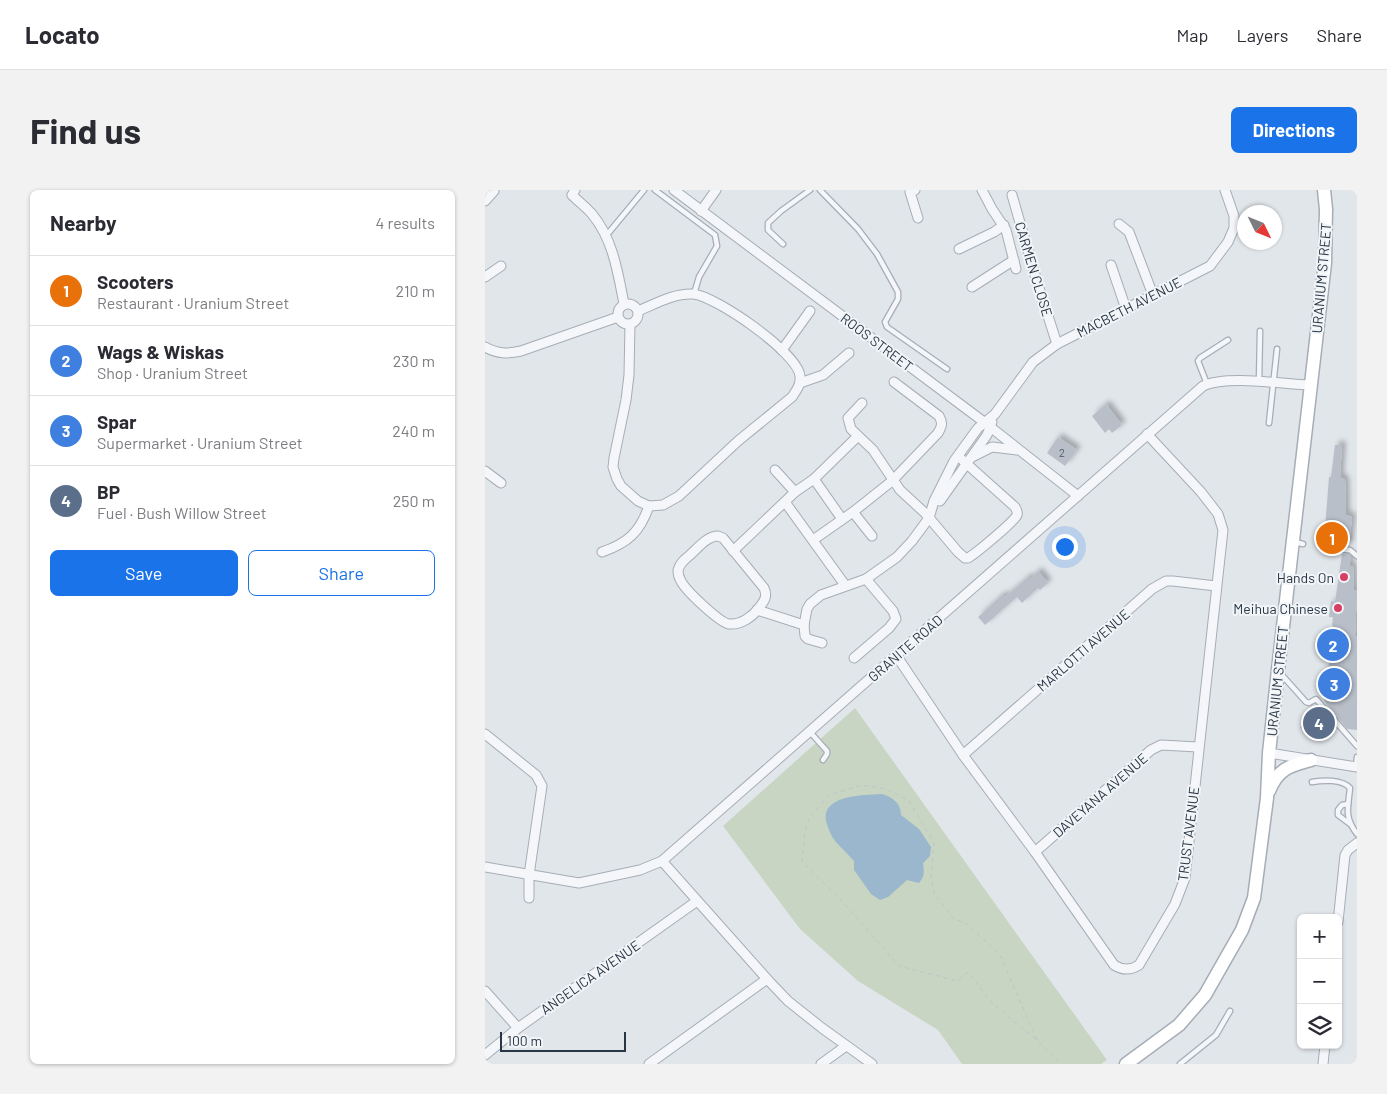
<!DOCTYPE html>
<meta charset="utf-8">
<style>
:root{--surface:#fff;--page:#f2f2f3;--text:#2b2b33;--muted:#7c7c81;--line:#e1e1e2;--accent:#1a73e8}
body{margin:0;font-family:Barlow,sans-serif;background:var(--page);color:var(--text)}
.controls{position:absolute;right:15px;bottom:15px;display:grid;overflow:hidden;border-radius:8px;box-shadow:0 1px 4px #0004}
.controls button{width:45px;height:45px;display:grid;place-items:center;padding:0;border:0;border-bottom:1px solid var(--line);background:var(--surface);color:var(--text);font:25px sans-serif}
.compass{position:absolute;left:752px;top:15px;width:45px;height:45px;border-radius:50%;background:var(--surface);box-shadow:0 1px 4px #0004;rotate:133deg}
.scale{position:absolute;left:15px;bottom:12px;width:126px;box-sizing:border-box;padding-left:5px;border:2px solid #283544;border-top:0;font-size:14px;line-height:18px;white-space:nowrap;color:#283544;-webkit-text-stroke:4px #f1f5f8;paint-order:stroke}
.you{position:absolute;left:579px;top:356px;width:18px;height:18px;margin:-12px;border:4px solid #fff;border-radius:50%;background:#1a73e8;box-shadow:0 0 0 8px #1a73e833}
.badge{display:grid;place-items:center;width:32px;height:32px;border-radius:50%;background:var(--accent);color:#fff;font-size:16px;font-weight:700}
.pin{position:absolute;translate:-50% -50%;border:2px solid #fff;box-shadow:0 1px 5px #0006}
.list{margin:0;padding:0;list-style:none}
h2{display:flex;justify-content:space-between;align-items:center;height:65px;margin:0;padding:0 20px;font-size:21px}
h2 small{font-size:16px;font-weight:400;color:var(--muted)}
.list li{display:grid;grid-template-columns:32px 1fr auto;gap:15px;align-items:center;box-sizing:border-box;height:70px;padding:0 20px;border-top:1px solid var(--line)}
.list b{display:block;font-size:19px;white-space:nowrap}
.list p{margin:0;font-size:16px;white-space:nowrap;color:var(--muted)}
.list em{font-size:16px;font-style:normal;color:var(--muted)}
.actions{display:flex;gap:10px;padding:15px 20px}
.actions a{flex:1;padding:11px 0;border:1px solid var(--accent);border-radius:8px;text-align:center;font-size:18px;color:var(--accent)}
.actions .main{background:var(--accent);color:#fff}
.icon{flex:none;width:28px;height:28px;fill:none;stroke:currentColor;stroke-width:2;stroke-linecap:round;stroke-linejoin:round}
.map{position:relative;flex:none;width:872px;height:874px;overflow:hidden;border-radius:8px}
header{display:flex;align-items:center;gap:30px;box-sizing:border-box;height:70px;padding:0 25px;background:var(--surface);border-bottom:1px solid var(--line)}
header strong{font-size:24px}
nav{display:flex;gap:28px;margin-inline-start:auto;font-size:18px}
.intro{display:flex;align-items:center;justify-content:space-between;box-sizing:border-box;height:120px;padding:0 30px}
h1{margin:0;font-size:35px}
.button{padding:12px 22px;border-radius:8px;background:var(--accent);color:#fff;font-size:18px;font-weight:700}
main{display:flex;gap:30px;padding:0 30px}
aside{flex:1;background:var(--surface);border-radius:8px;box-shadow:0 1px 4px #0004}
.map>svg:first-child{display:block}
</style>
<header>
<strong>Locato</strong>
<nav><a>Map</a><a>Layers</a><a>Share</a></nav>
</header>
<div class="intro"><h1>Find us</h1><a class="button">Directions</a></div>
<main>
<aside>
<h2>Nearby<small>4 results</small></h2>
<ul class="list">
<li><span class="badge" style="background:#e8710a">1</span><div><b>Scooters</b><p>Restaurant · Uranium Street</p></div><em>210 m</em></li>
<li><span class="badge" style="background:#3f7fe0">2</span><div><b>Wags &amp; Wiskas</b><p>Shop · Uranium Street</p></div><em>230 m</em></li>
<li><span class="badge" style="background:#3f7fe0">3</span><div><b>Spar</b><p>Supermarket · Uranium Street</p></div><em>240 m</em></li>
<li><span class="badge" style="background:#5c6f8a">4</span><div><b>BP</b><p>Fuel · Bush Willow Street</p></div><em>250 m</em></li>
</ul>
<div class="actions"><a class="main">Save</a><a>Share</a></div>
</aside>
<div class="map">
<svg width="872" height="874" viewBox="0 0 872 874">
<defs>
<filter id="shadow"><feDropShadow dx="4" dy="-4" stdDeviation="2.5" flood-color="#0004"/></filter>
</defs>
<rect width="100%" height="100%" fill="#e1e6eb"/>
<path fill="#c8d5c2" d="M370,518L622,870L616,874H477L453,840L373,791L315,739L238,636Z"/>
<path fill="#9ab7cd" d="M397,604C407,607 416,613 416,625L434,639L446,657L445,666L438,673C439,682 440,686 434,693L422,690L403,707L395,710L386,704L369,680V671C363,664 356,658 350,651C346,646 344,640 342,634C333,605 378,605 397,604Z"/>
<g fill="#b8bfc9" filter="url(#shadow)">
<path d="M621,214L637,235L627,243L624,239L620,243L607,226Z"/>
<path d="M573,247L592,260L580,276L562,263Z"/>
<path d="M850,255H857L855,287L860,290L861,325L867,327L864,356L839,352L844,287H846Z"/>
<path d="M857,364H863L866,366L864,376H868L869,401L872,400L870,446H872V540L862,539L842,515L837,507L840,481H843L846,457L841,456V448L850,449L849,437L847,435L848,427H844L846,411L850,412Z"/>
<path d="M553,381L563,393L555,400L553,398L537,413L532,407L500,435L493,427L517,405L520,407L543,387L545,389Z"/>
<path d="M835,520L850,537L836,548L829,540L822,545L815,537Z"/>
</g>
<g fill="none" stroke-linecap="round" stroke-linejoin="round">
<defs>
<g id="lane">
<path d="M170,0L230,45L232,56L214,87L209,104"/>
<path d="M335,0L373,39L392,64L413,102V109L400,132L402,137L462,179"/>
<path d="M121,46L159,0"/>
<path d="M298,54L283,40V33L296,21L325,0"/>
<path d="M774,192L775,141"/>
<path d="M722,194L713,171L715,168L743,150"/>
<path d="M784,233L792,159"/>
<path d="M810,352L818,354"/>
<path d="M845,359L865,360L872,366"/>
<path d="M796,484L821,512L824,513L831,509L872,556"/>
<path d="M325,542L342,561V564L338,570"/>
<path d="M871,577L872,567"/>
<path d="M827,592C838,590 857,589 865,598C863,618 859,627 872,644"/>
<path d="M863,614L857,615L853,620V625L865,634"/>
<path d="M695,874L731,845L745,821"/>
</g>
<g id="street">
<path d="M90,0L87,5C94,12 101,17 107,24C128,49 133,83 139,114"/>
<path d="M189,0L499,232L593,306"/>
<path d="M430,0L425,2L433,28"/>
<path d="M497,0L507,19L521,40L531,79"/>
<path d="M527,5L553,95L572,154"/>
<path d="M0,11L9,1"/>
<path d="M216,21L231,0"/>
<path d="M634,34L644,42L668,105"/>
<path d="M474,59L509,42L519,35"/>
<path d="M626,75L641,119"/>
<path d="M0,87L16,76"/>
<path d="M487,97L529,70"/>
<circle cx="143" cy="124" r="10"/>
<path d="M145,134L144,185L141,210L129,268L128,277L132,289L136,296L153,311L164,316L178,315L194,306L253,251L307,207C311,201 316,195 315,186C313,163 231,106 208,104C189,103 170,114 153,121"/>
<path d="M0,157C13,164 22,164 36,161L133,127"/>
<path d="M297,160L325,121"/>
<path d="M315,193L338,185L364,163"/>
<path d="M377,213L363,228L366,239L388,260L415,300L440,323L473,362L480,368H483C490,364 529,332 532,325C533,322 532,321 530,317L473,266"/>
<path d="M487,267L507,257L532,260"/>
<path d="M290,280L310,302"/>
<path d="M0,281L16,293"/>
<path d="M329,289L357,329"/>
<path d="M455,311L502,245L507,232"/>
<path d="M300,312L360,395"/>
<path d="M368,322L387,346"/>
<path d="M233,346L238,348L279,398C283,407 279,411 274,418C267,427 256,435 244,434C234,432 201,401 196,391C194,388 193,383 193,380C195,373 200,369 205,365C213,358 222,346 233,346Z"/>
<path d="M328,350L368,322L407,291L453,243C457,236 458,233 454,226L409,192"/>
<path d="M248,361L310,302L329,289L373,246"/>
<path d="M117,362C143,353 155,342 164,316"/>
<path d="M272,420L319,435"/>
<path d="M337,453L323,449L320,446L319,435L322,419L325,414L336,405L381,389L412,367L427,351L444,328L449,311L469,271L493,238L510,224L548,172L572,154L725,76L743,52L749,38V26L740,0"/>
<path d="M411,465L478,565L550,662L629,775C637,780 645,781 654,775L690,714L700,688L738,340L733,324L716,302L662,244"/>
<path d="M369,468L404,438L411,429L408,421L381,389"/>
<path d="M0,544L51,585L57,596L44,685V708"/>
<path d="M784,563L872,577"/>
<path d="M478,565L667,399L681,391H688L731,396"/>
<path d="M550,662L666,560L676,555L713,557"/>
<path d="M177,671L282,789L303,811L337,838L387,874"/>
<path d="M0,677L94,693L155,680L177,671L718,196C742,185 797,194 825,195"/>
<path d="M853,732L860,665L863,660L872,653"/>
<path d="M0,801L33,838"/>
<path d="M0,865L33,838L212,711"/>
<path d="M164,874L282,789"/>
<path d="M336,874L361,856"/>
<path d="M838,874L840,855"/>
</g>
<g id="secondary">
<path d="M784,601C793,578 805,576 826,570"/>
<path d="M641,874L694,835L720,805L757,740L769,708L782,608L784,563L793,480L840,73L841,19L839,0"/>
</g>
</defs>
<use href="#lane" stroke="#a6adb6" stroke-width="7"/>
<use href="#street" stroke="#a6adb6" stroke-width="11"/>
<use href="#secondary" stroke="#a6adb6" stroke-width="15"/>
<path stroke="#bfc4ca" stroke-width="1" stroke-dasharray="4 4" stroke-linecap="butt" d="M552,850L515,765L482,734L468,728L449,703L446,685L449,653L424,611L401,599L377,595L344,605L325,627L320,641L317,672L355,709L414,776L472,791L483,782L508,814L552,850L576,874"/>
<use href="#lane" stroke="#f4f6f9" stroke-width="4.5"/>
<use href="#street" stroke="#f4f6f9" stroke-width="9"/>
<use href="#secondary" stroke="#fff" stroke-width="12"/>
</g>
<g fill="#d73f64" stroke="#f1f5f8" stroke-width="2">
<circle cx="859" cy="387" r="5"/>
<circle cx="853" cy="418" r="5"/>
</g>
<g text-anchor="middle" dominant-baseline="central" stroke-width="4" stroke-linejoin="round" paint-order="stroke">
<g font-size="11" fill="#4c5865">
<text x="577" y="262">2</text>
</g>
<g font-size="14" fill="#283544" stroke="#f1f5f8">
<text transform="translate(549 79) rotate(73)">CARMEN CLOSE</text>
<text transform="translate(836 88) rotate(-85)">URANIUM STREET</text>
<text transform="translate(644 117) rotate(-27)">MACBETH AVENUE</text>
<text transform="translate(392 152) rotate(37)">ROOS STREET</text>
<text transform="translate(420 458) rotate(-41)">GRANITE ROAD</text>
<text transform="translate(598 460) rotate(-41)">MARLOTTI AVENUE</text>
<text transform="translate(792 491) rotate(-84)">URANIUM STREET</text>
<text transform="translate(615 605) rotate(-41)">DAVEYANA AVENUE</text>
<text transform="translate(703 644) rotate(-83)">TRUST AVENUE</text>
<text transform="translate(105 787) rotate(-35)">ANGELICA AVENUE</text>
</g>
<g font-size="14" fill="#283544" stroke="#f1f5f8" text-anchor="end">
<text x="849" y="387">Hands On</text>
<text x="843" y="418">Meihua Chinese</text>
</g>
</g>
</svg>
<div class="controls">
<button>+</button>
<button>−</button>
<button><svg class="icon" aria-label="layers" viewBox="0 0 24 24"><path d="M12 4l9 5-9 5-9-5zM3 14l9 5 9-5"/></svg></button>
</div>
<svg class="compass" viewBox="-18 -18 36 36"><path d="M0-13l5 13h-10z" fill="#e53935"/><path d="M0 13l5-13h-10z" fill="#7c7c81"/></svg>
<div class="scale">100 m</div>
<div class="you"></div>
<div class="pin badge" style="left:847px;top:348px;background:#e8710a">1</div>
<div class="pin badge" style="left:848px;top:455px;background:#3f7fe0">2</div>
<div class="pin badge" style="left:849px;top:494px;background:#3f7fe0">3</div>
<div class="pin badge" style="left:834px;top:533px;background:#5c6f8a">4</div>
</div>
</main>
